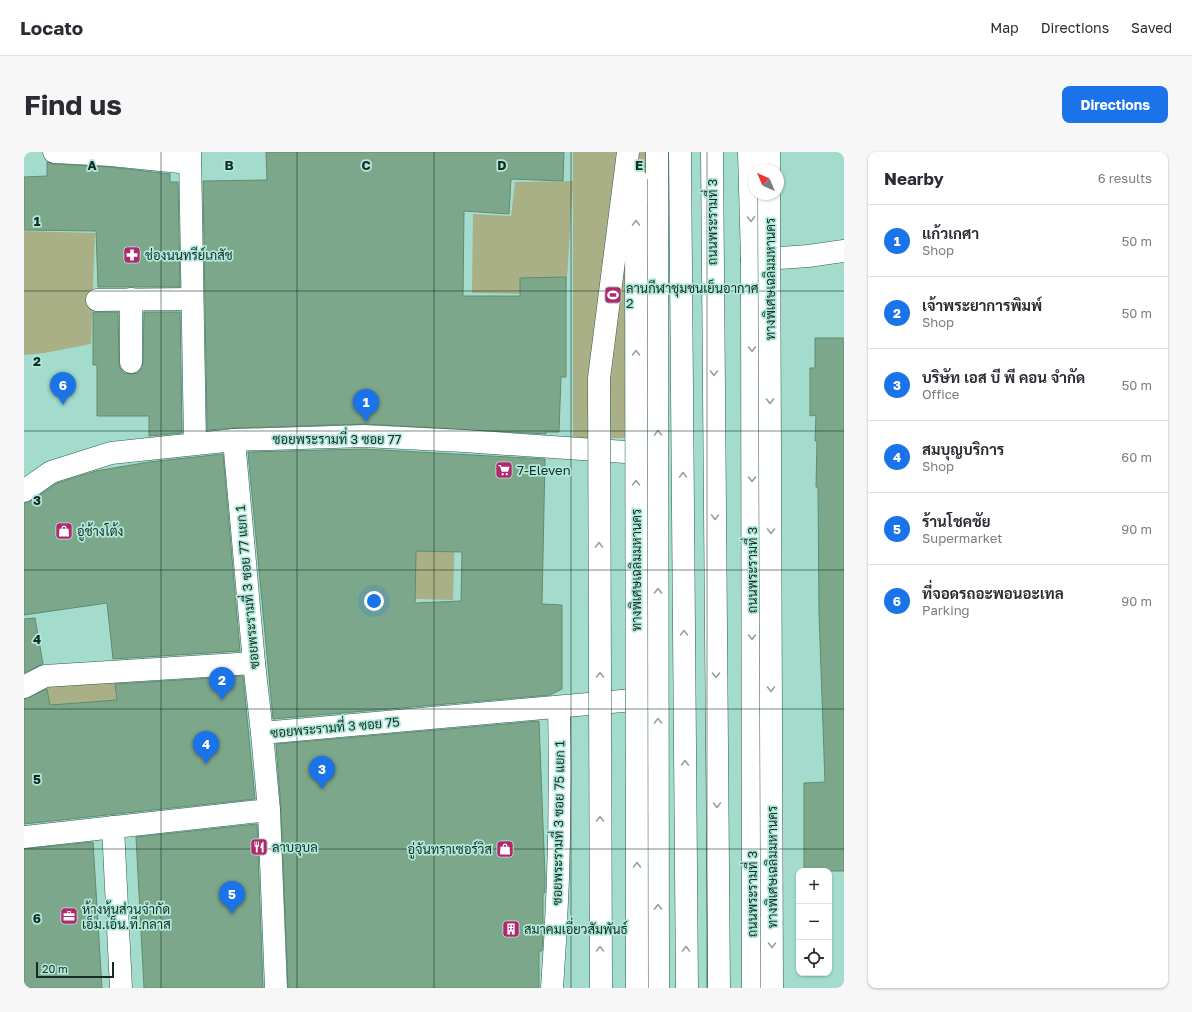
<!DOCTYPE html>
<meta charset="utf-8">
<style>
:root{--surface:#fff;--page:#f7f7f7;--text:#2b2b33;--muted:#7c7c81;--line:#e1e1e2;--accent:#1a73e8}
body{margin:0;font-family:"Golos Text",Sarabun,sans-serif;background:var(--page);color:var(--text)}
.controls{position:absolute;right:12px;bottom:12px;display:grid;overflow:hidden;border-radius:8px;box-shadow:0 1px 3px #0004}
.controls button{width:36px;height:36px;display:grid;place-items:center;padding:0;border:0;border-bottom:1px solid var(--line);background:var(--surface);color:var(--text);font:20px sans-serif}
.compass{position:absolute;left:724px;top:12px;width:36px;height:36px;border-radius:50%;background:var(--surface);box-shadow:0 1px 3px #0004;rotate:316deg}
.scale{position:absolute;left:12px;bottom:10px;width:78px;box-sizing:border-box;padding-left:4px;border:2px solid #162c26;border-top:0;font-size:11px;line-height:14px;white-space:nowrap;color:#162c26;-webkit-text-stroke:3px #b0e9d9;paint-order:stroke}
.you{position:absolute;left:350px;top:449px;width:14px;height:14px;margin:-10px;border:3px solid #fff;border-radius:50%;background:#1a73e8;box-shadow:0 0 0 6px #1a73e833}
.badge{display:grid;place-items:center;width:26px;height:26px;border-radius:50%;background:var(--accent);color:#fff;font-size:13px;font-weight:700}
.pin{position:absolute;translate:-50% -33px;filter:drop-shadow(0 1px 2px #0008)}
.pin::after{content:'';position:absolute;top:21px;width:14px;height:12px;background:inherit;clip-path:polygon(0 0,100% 0,50% 100%)}
.list{margin:0;padding:0;list-style:none}
h2{display:flex;justify-content:space-between;align-items:center;height:52px;margin:0;padding:0 16px;font-size:17px}
h2 small{font-size:13px;font-weight:400;color:var(--muted)}
.list li{display:grid;grid-template-columns:26px 1fr auto;gap:12px;align-items:center;box-sizing:border-box;height:72px;padding:0 16px;border-top:1px solid var(--line)}
.list b{display:block;font-size:15px;white-space:nowrap}
.list p{margin:0;font-size:13px;white-space:nowrap;color:var(--muted)}
.list em{font-size:13px;font-style:normal;color:var(--muted)}
.icon{flex:none;width:22px;height:22px;fill:none;stroke:currentColor;stroke-width:2;stroke-linecap:round;stroke-linejoin:round}
.map{position:relative;flex:none;width:820px;height:836px;overflow:hidden;border-radius:8px}
header{display:flex;align-items:center;gap:24px;box-sizing:border-box;height:56px;padding:0 20px;background:var(--surface);border-bottom:1px solid var(--line)}
header strong{font-size:19px}
nav{display:flex;gap:22px;margin-inline-start:auto;font-size:14px}
.intro{display:flex;align-items:center;justify-content:space-between;box-sizing:border-box;height:96px;padding:0 24px}
h1{margin:0;font-size:28px}
.button{padding:10px 18px;border-radius:8px;background:var(--accent);color:#fff;font-size:14px;font-weight:700}
main{display:flex;gap:24px;padding:0 24px}
aside{flex:1;background:var(--surface);border-radius:8px;box-shadow:0 1px 3px #0004}
.map>svg:first-child{display:block}
</style>
<header>
<strong>Locato</strong>
<nav><a>Map</a><a>Directions</a><a>Saved</a></nav>
</header>
<div class="intro"><h1>Find us</h1><a class="button">Directions</a></div>
<main>
<div class="map">
<svg width="820" height="836" viewBox="0 0 820 836">
<rect width="100%" height="100%" fill="#a3dccc"/>
<g fill="#a9b086">
<path d="M549,0H627L630,286H549V32L542,143L448,141L449,62L487,64L491,30L549,29Z"/>
<path d="M0,79L71,81L67,192L20,201L0,203Z"/>
<path d="M358,343L431,380L429,448L356,446Z"/>
<path d="M95,523V553L0,556V541L20,532Z"/>
</g>
<g fill="#7ca78b" stroke="#618b70" fill-rule="evenodd">
<path d="M242,0H540L539,29L487,27L485,62L440,59L439,144H496V126L542,125V225H537L535,280H522V282L341,272L210,276L183,278L179,29L243,28Z"/>
<path d="M23,10L29,12L86,15L146,22V30H154L156,135H74L72,79L0,78V25L23,24Z"/>
<path d="M69,160H94L95,210L96,216L100,221L107,222L114,221L118,216L119,210L120,160H156L158,281L125,284V264H73V213H69Z"/>
<path d="M791,186H820V719H780V631L801,630L795,461L794,335H792L793,289H791L792,263L786,264V216H791Z"/>
<path d="M340,297L521,307L518,452L538,453V537L526,543L249,567L224,300ZM392,399L438,400L437,449L391,451Z"/>
<path d="M199,302L216,499L89,507L83,451L0,463V351L7,349L33,331L72,319L125,310Z"/>
<path d="M11,466L19,512L0,521V467Z"/>
<path d="M219,524L231,647L0,672V547L23,537L26,553L93,548L91,532Z"/>
<path d="M515,569L521,725V741H519V781L518,799H515V836H264L257,658L252,592Z"/>
<path d="M233,672L239,836H120L112,685Z"/>
<path d="M69,690L78,836H0V697Z"/>
</g>
<g fill="none" stroke-linecap="round" stroke-linejoin="round">
<defs>
<g id="minor">
<path d="M30,0L87,3L166,11"/>
<path d="M166,0L171,291"/>
<path d="M107,147V210"/>
<path d="M73,148L168,147"/>
<path d="M210,288L230,511L238,581"/>
<path d="M0,535L21,524L230,511"/>
<path d="M245,658L252,836"/>
<path d="M89,675L97,836"/>
<path d="M0,685L245,658L238,581L632,546"/>
<path d="M528,836C535,743 537,648 535,555"/>
</g>
<g id="tertiary">
<path d="M728,108L784,104L820,99"/>
<path d="M0,339L27,320L87,301L210,288L340,284L440,289L631,302"/>
</g>
<g id="primary">
<path d="M633,0L634,836"/>
<path d="M656,0L663,836"/>
<path d="M688,0L695,836"/>
<path d="M725,0L728,108L729,836"/>
</g>
<path id="motorway" d="M745,0V18"/>
</defs>
<use href="#minor" stroke="#285e51" stroke-width="23"/>
<use href="#tertiary" stroke="#285e51" stroke-width="23"/>
<use href="#primary" stroke="#285e51" stroke-width="23"/>
<use href="#motorway" stroke="#285e51" stroke-width="23"/>
<use href="#minor" stroke="#fff" stroke-width="22"/>
<use href="#tertiary" stroke="#fff" stroke-width="22"/>
<use href="#primary" stroke="#fff" stroke-width="22"/>
<use href="#motorway" stroke="#fff" stroke-width="22"/>
<defs>
<g id="motorway-bridge">
<path d="M612,27L613,836"/>
<path d="M745,42L748,836"/>
<path d="M577,836L575,226L604,0"/>
</g>
</defs>
<use href="#motorway-bridge" stroke="#285e51" stroke-width="23" stroke-linecap="butt"/>
<use href="#motorway-bridge" stroke="#fff" stroke-width="22"/>
</g>
<defs><path id="oneway-chevron" d="M-2-3.5L2.5 0L-2 3.5" fill="none" stroke-width="1.6" stroke-linecap="round" stroke-linejoin="round"/></defs>
<g stroke="#96a09d">
<use href="#oneway-chevron" transform="translate(727 67) rotate(89)"/>
<use href="#oneway-chevron" transform="translate(612 71) rotate(-90)"/>
<use href="#oneway-chevron" transform="translate(728 197) rotate(90)"/>
<use href="#oneway-chevron" transform="translate(612 201) rotate(-90)"/>
<use href="#oneway-chevron" transform="translate(690 221) rotate(90)"/>
<use href="#oneway-chevron" transform="translate(746 249) rotate(90)"/>
<use href="#oneway-chevron" transform="translate(634 281) rotate(-90)"/>
<use href="#oneway-chevron" transform="translate(659 323) rotate(-90)"/>
<use href="#oneway-chevron" transform="translate(728 327) rotate(90)"/>
<use href="#oneway-chevron" transform="translate(612 331) rotate(-90)"/>
<use href="#oneway-chevron" transform="translate(691 365) rotate(90)"/>
<use href="#oneway-chevron" transform="translate(747 379) rotate(90)"/>
<use href="#oneway-chevron" transform="translate(575 393) rotate(-90)"/>
<use href="#oneway-chevron" transform="translate(634 439) rotate(-90)"/>
<use href="#oneway-chevron" transform="translate(660 481) rotate(-90)"/>
<use href="#oneway-chevron" transform="translate(728 485) rotate(90)"/>
<use href="#oneway-chevron" transform="translate(576 523) rotate(-90)"/>
<use href="#oneway-chevron" transform="translate(692 523) rotate(90)"/>
<use href="#oneway-chevron" transform="translate(747 537) rotate(90)"/>
<use href="#oneway-chevron" transform="translate(634 569) rotate(-90)"/>
<use href="#oneway-chevron" transform="translate(661 611) rotate(-90)"/>
<use href="#oneway-chevron" transform="translate(693 653) rotate(90)"/>
<use href="#oneway-chevron" transform="translate(576 667) rotate(-90)"/>
<use href="#oneway-chevron" transform="translate(613 713) rotate(-90)"/>
<use href="#oneway-chevron" transform="translate(634 755) rotate(-90)"/>
<use href="#oneway-chevron" transform="translate(748 793) rotate(90)"/>
<use href="#oneway-chevron" transform="translate(576 797) rotate(-90)"/>
<use href="#oneway-chevron" transform="translate(662 797) rotate(-90)"/>
</g>
<path fill="none" stroke="#162c26" stroke-width="1" stroke-opacity="0.55" d="M137,0V836M273,0V836M410,0V836M547,0V836M683,0V836M0,139H820M0,279H820M0,418H820M0,557H820M0,697H820"/>
<defs>
<symbol id="pharmacy-square" viewBox="-11 -11 22 22"><rect x="-9" y="-9" width="18" height="18" rx="4" fill="#b0296c" stroke="#b0e9d9"/><path d="M-2-6h4v4h4v4h-4v4h-4v-4h-4v-4h4Z" fill="#fff"/></symbol>
<symbol id="stadium-square" viewBox="-11 -11 22 22"><rect x="-9" y="-9" width="18" height="18" rx="4" fill="#b0296c" stroke="#b0e9d9"/><path d="M0-5a6.5 5 0 1 0 0 10a6.5 5 0 1 0 0-10ZM-3.5-1.8h7v3.6h-7Z" fill="#fff"/></symbol>
<symbol id="supermarket-square" viewBox="-11 -11 22 22"><rect x="-9" y="-9" width="18" height="18" rx="4" fill="#b0296c" stroke="#b0e9d9"/><path d="M-6-5.5h2.5l.6 2H6L4.5 2H-2.5L-4.4-4H-6ZM-1.5 3.2a1.3 1.3 0 1 0 .1 0ZM3 3.2a1.3 1.3 0 1 0 .1 0Z" fill="#fff"/></symbol>
<symbol id="shop-square" viewBox="-11 -11 22 22"><rect x="-9" y="-9" width="18" height="18" rx="4" fill="#b0296c" stroke="#b0e9d9"/><path d="M-5-2.5h2.3a2.7 3.5 0 0 1 5.4 0H5L5.5 6h-11ZM-1.5-2.5h3a1.5 2.3 0 0 0-3 0Z" fill="#fff"/></symbol>
<symbol id="restaurant-square" viewBox="-11 -11 22 22"><rect x="-9" y="-9" width="18" height="18" rx="4" fill="#b0296c" stroke="#b0e9d9"/><path d="M-5-6h1v4h1v-4h1v4h1v-4h1v5L-1.5 .5V6h-2V.5L-5-1ZM5-6V6H3V1.5H1.5Q1.5-4 5-6Z" fill="#fff"/></symbol>
<symbol id="office-square" viewBox="-11 -11 22 22"><rect x="-9" y="-9" width="18" height="18" rx="4" fill="#b0296c" stroke="#b0e9d9"/><path d="M-6-3h4V-5.5h4V-3h4V5H-6ZM-1-4.5V-3h2v-1.5ZM-6 0V1H6V0Z" fill="#fff"/></symbol>
<symbol id="building-square" viewBox="-11 -11 22 22"><rect x="-9" y="-9" width="18" height="18" rx="4" fill="#b0296c" stroke="#b0e9d9"/><path d="M-4-6H4V6H1V3H-1V6H-4ZM-2.5-4.3h1.7v1.8h-1.7ZM.8-4.3h1.7v1.8H.8ZM-2.5-1h1.7V.8h-1.7ZM.8-1h1.7V.8H.8Z" fill="#fff"/></symbol>
</defs>
<g fill-rule="evenodd">
<use href="#pharmacy-square" x="98" y="93" width="20" height="20"/>
<use href="#stadium-square" x="579" y="133" width="20" height="20"/>
<use href="#supermarket-square" x="470" y="308" width="20" height="20"/>
<use href="#shop-square" x="30" y="369" width="20" height="20"/>
<use href="#restaurant-square" x="225" y="685" width="20" height="20"/>
<use href="#shop-square" x="471" y="687" width="20" height="20"/>
<use href="#office-square" x="35" y="754" width="20" height="20"/>
<use href="#building-square" x="477" y="767" width="20" height="20"/>
</g>
<g text-anchor="middle" dominant-baseline="central" stroke-width="3.5" stroke-linejoin="round" paint-order="stroke">
<g font-size="13" fill="#162c26" stroke="#b0e9d9">
<text transform="translate(688 70) rotate(-90)">ถนนพระรามที่ 3</text>
<text transform="translate(746 127) rotate(-90)">ทางพิเศษเฉลิมมหานคร</text>
<text x="313" y="287">ซอยพระรามที่ 3 ซอย 77</text>
<text transform="translate(612 418) rotate(-90)">ทางพิเศษเฉลิมมหานคร</text>
<text transform="translate(728 418) rotate(-90)">ถนนพระรามที่ 3</text>
<text transform="translate(223 435) rotate(-95)">ซอยพระรามที่ 3 ซอย 77 แยก 1</text>
<text transform="translate(311 575) rotate(-5)">ซอยพระรามที่ 3 ซอย 75</text>
<text transform="translate(534 671) rotate(-89)">ซอยพระรามที่ 3 ซอย 75 แยก 1</text>
<text transform="translate(748 715) rotate(-90)">ทางพิเศษเฉลิมมหานคร</text>
<text transform="translate(728 742) rotate(-90)">ถนนพระรามที่ 3</text>
</g>
<g font-size="13" fill="#162c26" stroke="#b0e9d9" text-anchor="start">
<text x="121" y="103">ช่องนนทรีย์เภสัช</text>
<text x="602" y="136">ลานกีฬาชุมชนเย็นอากาศ<tspan x="602" dy="15">2</tspan></text>
<text x="493" y="318">7-Eleven</text>
<text x="53" y="379">อู่ช้างโต้ง</text>
<text x="248" y="695">ลาบอุบล</text>
<text x="468" y="697" text-anchor="end">อู่จันทราเซอร์วิส</text>
<text x="58" y="757">ห้างหุ้นส่วนจำกัด<tspan x="58" dy="15">เอ็ม.เอ็น.ที.กลาส</tspan></text>
<text x="500" y="777">สมาคมเอี่ยวสัมพันธ์</text>
</g>
</g>
<g font-size="13" text-anchor="middle" font-weight="bold" fill="#162c26" stroke="#b0e9d9" stroke-width="3.5" stroke-linejoin="round" paint-order="stroke">
<text x="68" y="18">A</text>
<text x="205" y="18">B</text>
<text x="342" y="18">C</text>
<text x="478" y="18">D</text>
<text x="615" y="18">E</text>
<text x="13" y="74">1</text>
<text x="13" y="214">2</text>
<text x="13" y="353">3</text>
<text x="13" y="492">4</text>
<text x="13" y="632">5</text>
<text x="13" y="771">6</text>
</g>
</svg>
<div class="controls">
<button>+</button>
<button>−</button>
<button><svg class="icon" aria-label="locate" viewBox="0 0 24 24"><circle cx="12" cy="12" r="6"/><path d="M12 2v4M12 18v4M2 12h4M18 12h4"/></svg></button>
</div>
<svg class="compass" viewBox="-18 -18 36 36"><path d="M0-13l5 13h-10z" fill="#e53935"/><path d="M0 13l5-13h-10z" fill="#7c7c81"/></svg>
<div class="scale">20 m</div>
<div class="you"></div>
<div class="pin badge" style="left:342px;top:270px">1</div>
<div class="pin badge" style="left:198px;top:548px">2</div>
<div class="pin badge" style="left:298px;top:637px">3</div>
<div class="pin badge" style="left:182px;top:612px">4</div>
<div class="pin badge" style="left:208px;top:762px">5</div>
<div class="pin badge" style="left:39px;top:253px">6</div>
</div>
<aside>
<h2>Nearby<small>6 results</small></h2>
<ul class="list">
<li><span class="badge">1</span><div><b>แก้วเกศา</b><p>Shop</p></div><em>50 m</em></li>
<li><span class="badge">2</span><div><b>เจ้าพระยาการพิมพ์</b><p>Shop</p></div><em>50 m</em></li>
<li><span class="badge">3</span><div><b>บริษัท เอส บี พี คอน จำกัด</b><p>Office</p></div><em>50 m</em></li>
<li><span class="badge">4</span><div><b>สมบุญบริการ</b><p>Shop</p></div><em>60 m</em></li>
<li><span class="badge">5</span><div><b>ร้านโชคชัย</b><p>Supermarket</p></div><em>90 m</em></li>
<li><span class="badge">6</span><div><b>ที่จอดรถอะพอนอะเทล</b><p>Parking</p></div><em>90 m</em></li>
</ul>
</aside>
</main>
